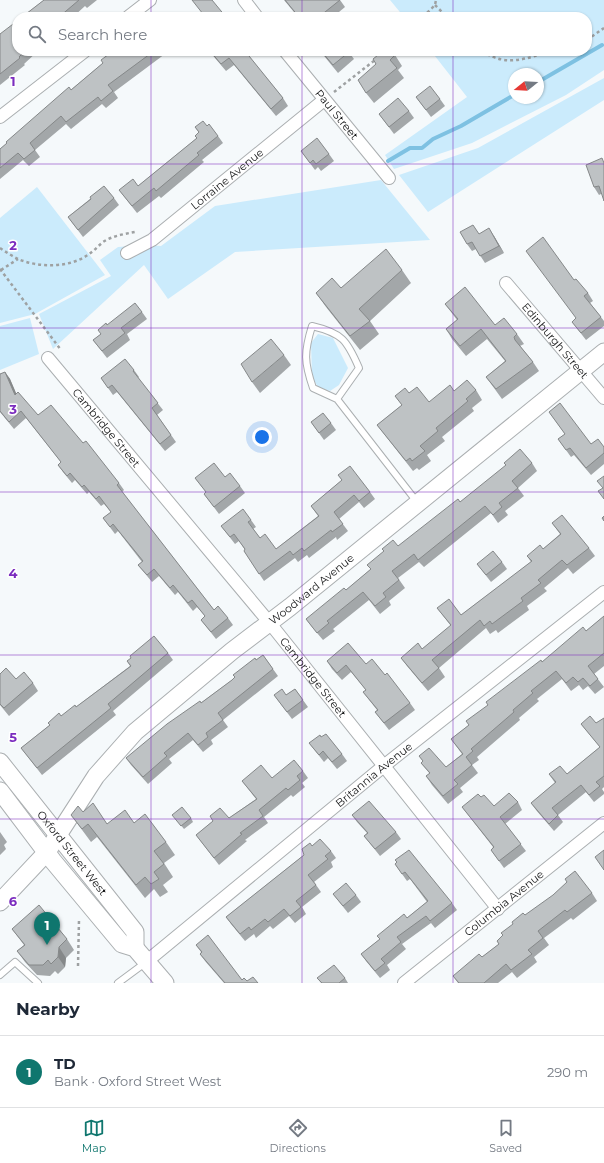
<!DOCTYPE html>
<meta charset="utf-8">
<style>
:root{--surface:#fff;--page:#f6f6f7;--text:#1f2937;--muted:#747a83;--line:#e0e1e3;--accent:#0f766e}
body{margin:0;font-family:Montserrat,sans-serif;background:var(--page);color:var(--text)}
.compass{position:absolute;left:508px;top:68px;width:36px;height:36px;border-radius:50%;background:var(--surface);box-shadow:0 1px 3px #0004;rotate:252deg}
.you{position:absolute;left:262px;top:437px;width:14px;height:14px;margin:-10px;border:3px solid #fff;border-radius:50%;background:#1a73e8;box-shadow:0 0 0 6px #1a73e833}
.badge{display:grid;place-items:center;width:26px;height:26px;border-radius:50%;background:var(--accent);color:#fff;font-size:13px;font-weight:700}
.pin{position:absolute;translate:-50% -33px;filter:drop-shadow(0 1px 2px #0008)}
.pin::after{content:'';position:absolute;top:21px;width:14px;height:12px;background:inherit;clip-path:polygon(0 0,100% 0,50% 100%)}
.list{margin:0;padding:0;list-style:none}
h2{display:flex;justify-content:space-between;align-items:center;height:52px;margin:0;padding:0 16px;font-size:17px}
h2 small{font-size:13px;font-weight:400;color:var(--muted)}
.list li{display:grid;grid-template-columns:26px 1fr auto;gap:12px;align-items:center;box-sizing:border-box;height:72px;padding:0 16px;border-top:1px solid var(--line)}
.list b{display:block;font-size:15px;white-space:nowrap}
.list p{margin:0;font-size:13px;white-space:nowrap;color:var(--muted)}
.list em{font-size:13px;font-style:normal;color:var(--muted)}
.icon{flex:none;width:22px;height:22px;fill:none;stroke:currentColor;stroke-width:2;stroke-linecap:round;stroke-linejoin:round}
.map{position:relative;flex:none;width:604px;height:983px;overflow:hidden}
.search{position:absolute;background:var(--surface);box-shadow:0 1px 3px #0004;left:12px;right:12px;top:12px;height:44px;display:flex;align-items:center;gap:10px;box-sizing:border-box;padding:0 14px;border-radius:16px;color:var(--muted);font-size:15px}
.sheet{height:124px;background:var(--surface)}
nav{display:flex;justify-content:space-around;align-items:center;box-sizing:border-box;height:56px;border-top:1px solid var(--line);background:var(--surface);font-size:11px;color:var(--muted)}
nav a{display:grid;justify-items:center;gap:2px}
nav .on{color:var(--accent)}
.map>svg:first-child{display:block}
</style>
<div class="map">
<svg width="604" height="983" viewBox="0 0 604 983">
<rect width="100%" height="100%" fill="#f5f9fb"/>
<g fill="#cbebfc" fill-rule="evenodd">
<path d="M390,0H604V70L566,95L472,143L394,169L385,155L467,97L431,51H587V17H404ZM514,74H538V98H514Z"/>
<path d="M604,78V100L428,212L399,175L478,148Z"/>
<path d="M381,180L430,240L235,252L168,299L144,265L53,349L39,314L111,276L100,260L118,247L147,245L161,246L215,206Z"/>
<path d="M37,187L105,275L35,314L0,323V218Z"/>
<path d="M30,318L39,354L0,370V326Z"/>
<path d="M318,334L333,338L348,368L339,385L330,391L318,387L312,377L311,343Z"/>
</g>
<g fill="none" stroke-linecap="round" stroke-linejoin="round">
<g stroke="#7ec1e2" stroke-width="4">
<path d="M538,82L602,45"/>
<path d="M388,161L410,148H422L433,139L461,126L514,95"/>
</g>
<defs>
<g id="lane">
<path d="M337,399L359,368C347,340 342,333 312,326C304,352 304,362 313,388L337,399L417,502"/>
<path d="M0,975L15,962L38,983"/>
<path d="M118,983L145,963"/>
</g>
<g id="street">
<path d="M244,0L257,17"/>
<path d="M128,17L150,0"/>
<path id="s1" d="M285,51L389,178"/>
<path d="M0,117L85,51"/>
<path id="s2" d="M127,253L152,240L324,100"/>
<path id="s3" d="M506,283L604,398"/>
<path id="s4" d="M48,358L269,622L498,909"/>
<path id="s5" d="M146,962L385,765L604,592"/>
<path id="s6" d="M404,983L604,823"/>
</g>
<g id="secondary">
<path id="s7" d="M0,762L135,932V948"/>
<path d="M0,791L53,861L122,944L135,948L165,983"/>
<path id="s8" d="M0,902L47,852L96,776L135,732L232,651L290,607L604,352"/>
</g>
</defs>
<use href="#lane" stroke="#abafb1" stroke-width="8"/>
<use href="#street" stroke="#abafb1" stroke-width="14"/>
<use href="#secondary" stroke="#abafb1" stroke-width="19"/>
<g stroke="#9ea1a2" stroke-width="2.5" stroke-dasharray="3 3" stroke-linecap="butt">
<path d="M435,5L447,17"/>
<path d="M423,17L435,5L436,0"/>
<path d="M587,40L604,28"/>
<path d="M482,51C508,68 525,58 553,51"/>
<path d="M334,92L375,60"/>
<path d="M0,248C6,252 12,256 18,259C39,268 71,268 89,254C94,251 98,246 103,242C112,236 124,234 135,232"/>
<path d="M0,269L61,350"/>
<path d="M1,270L18,259"/>
<path d="M78,966L79,920"/>
</g>
<use href="#lane" stroke="#fff" stroke-width="6"/>
<use href="#street" stroke="#fff" stroke-width="12"/>
<use href="#secondary" stroke="#fff" stroke-width="17"/>
</g>
<g fill="#a3a7a9">
<path d="M44,0H97L87,8L85,6L73,17H22Z"/>
<path d="M284,0H340L345,7L333,17H298Z"/>
<path d="M0,34L17,51H38L24,64L25,65L0,85Z"/>
<path d="M113,51H169L114,92L118,98L106,108L102,104L71,129L66,124L35,150L40,157L29,166L23,160L0,179V149L103,63Z"/>
<path d="M209,51H246L248,54H247L283,98L288,106L276,116L234,65L226,71Z"/>
<path d="M320,51H348L354,59L338,73Z"/>
<path d="M395,55L402,66L398,70L404,78L374,103L366,93L376,64L373,59Z"/>
<path d="M416,97L440,99L445,106L431,117Z"/>
<path d="M409,111L414,118L394,134L379,114Z"/>
<path d="M207,126L218,136L223,143L202,160L204,162L161,198L159,196L137,213L119,190L138,186L197,138L199,133L195,127Z"/>
<path d="M301,151L329,154L334,161L321,171L318,167L315,170Z"/>
<path d="M604,161L601,194L599,195L594,187Z"/>
<path d="M114,198L119,205L83,237L68,217L90,199Z"/>
<path d="M480,234L494,236L504,253L485,263L476,249L472,251L467,244Z"/>
<path d="M402,270L411,283L370,321L379,334L360,350L326,307L316,293L341,288Z"/>
<path d="M574,280L588,293L593,301L590,303L604,321V326L586,340L572,322L576,318Z"/>
<path d="M445,304L517,334L524,344L520,346L521,347L533,362L539,371L502,399L486,377L505,361L487,339L466,356L452,339L446,329L457,320Z"/>
<path d="M142,312L147,319L127,334L130,340L107,358L93,340L101,334L107,325Z"/>
<path d="M284,355L291,365L260,393L252,382Z"/>
<path d="M134,370L139,377L138,378L163,410L157,415L176,442L165,451L117,392L113,395L101,378Z"/>
<path d="M5,372L10,379L16,394L38,415L83,443L119,483L124,490L122,492L214,610L228,618L233,625L216,639L201,620L205,616L197,607L193,611L178,592L175,595L159,576L152,582L138,565L142,562L118,531L115,534L103,518L111,512L104,504L101,506L89,492L87,494L75,480L72,483L63,472L58,465L61,462L26,418L14,429L0,412V374Z"/>
<path d="M476,390L482,400L472,408L474,411L442,437L445,441L427,455L431,461L419,470L417,468L413,471L384,434L377,425L402,405L395,396L409,393L429,402L454,391Z"/>
<path d="M549,412L591,444L604,447V464L591,475L574,455L571,457L558,439L565,434Z"/>
<path d="M311,422L331,423L336,430L324,440Z"/>
<path d="M532,463L537,471L518,488L524,496L505,511L508,515L498,523L491,513L424,567L419,562L398,578L405,588L389,601L391,605L380,614L369,600L333,629L335,631L323,640L312,627L306,619L346,590L371,569L367,565L398,546L460,502Z"/>
<path d="M338,475L370,492L375,499L364,508L359,502L339,519L348,531L337,540L336,537L309,558L307,555L298,562L295,558L264,581L244,551L245,550L239,541L235,544L221,526L251,520L256,527L253,529L260,538L276,549L318,516L311,506L342,480Z"/>
<path d="M225,477L240,486L245,493L219,514L204,494L206,492L195,478Z"/>
<path d="M552,523L589,548L595,556L573,574L568,568L544,588L547,591L527,606L529,610L498,633L496,630L490,634L486,628L439,668L445,677L428,691L407,666L401,658L422,649L451,626L437,608L461,615L531,562L527,556L543,549L560,534Z"/>
<path d="M502,562L507,569L491,582L477,564Z"/>
<path d="M604,616V666L594,674L604,687L595,694L588,686L583,690L579,685L571,691L562,679L537,699L539,701L519,718L520,720L477,757L479,760L472,765L478,773L460,788L463,792L448,804L432,785L426,776L430,774L421,763L423,761L419,756L446,767L462,754L451,739L469,725L488,705L542,662L586,631Z"/>
<path d="M168,653L173,660L113,711L116,715L42,775L21,748L61,716L76,707L130,666L127,661Z"/>
<path d="M263,655L278,676L223,720L228,727L211,740L213,744L203,752L193,740L169,759L172,763L148,784L131,765L126,758L232,680Z"/>
<path d="M327,661L366,664L385,675L410,703L415,710L389,730L375,712L377,710L363,692L366,690L351,672L342,680L332,669Z"/>
<path d="M0,674L16,679L33,683L38,691L9,716L0,705Z"/>
<path d="M295,689L308,707L292,719L274,695H286Z"/>
<path d="M604,718V787L602,789L604,792V794L594,802L586,792L558,815L563,822L554,831L536,810L531,803L555,783L549,774H567L600,747L581,724L596,723Z"/>
<path d="M321,737L342,754L347,761L337,769L328,758L324,762L309,743Z"/>
<path d="M303,771L308,778L302,783L305,787L293,797L291,795L264,817L268,823L245,840L247,841L219,865L196,835L213,821L210,816L229,818L256,799L242,781L272,778Z"/>
<path d="M481,797L494,806L518,802L522,810L505,824L526,851L504,868L491,850L493,847L462,807Z"/>
<path d="M83,812L107,824L134,823L166,842L175,855L164,863L173,877L163,885L168,892L160,897L154,889L145,898L97,837L91,842L71,815Z"/>
<path d="M352,815L396,832L401,839L380,856L364,836L367,833L357,822Z"/>
<path d="M175,818H191L193,822L184,829Z"/>
<path d="M0,832L7,842L4,845L6,849L0,855Z"/>
<path d="M312,846L331,851L336,858L331,862L333,867L314,882L321,892L302,907L306,914L295,923L289,916L273,929L270,926L256,938L254,934L245,941L231,924L226,917L304,855Z"/>
<path d="M395,864L452,903L457,910L435,928L431,923L402,944L406,949L387,965L390,970L380,978L366,961L361,954L427,902L410,879L407,881Z"/>
<path d="M592,893L597,901L573,920L571,918L544,938L549,945L534,957L537,962L517,978L512,972L498,983H458L453,976L482,957L499,944L497,941L503,936L525,915Z"/>
<path d="M333,894L356,895L361,902L348,913Z"/>
<path d="M12,929L67,939L74,950L66,958L65,967L58,974L55,971L50,976L37,975L25,962L17,951L24,945Z"/>
<path d="M196,945L242,980L258,983H224L205,961L200,954L201,952Z"/>
<path d="M317,978H345L348,983H321Z"/>
</g>
<g fill="#858889">
<path d="M489,228L494,236L504,253L499,246Z"/>
<path d="M5,372L10,379L20,402L15,395Z"/>
<path d="M59,947L66,958L65,967L58,957Z"/>
</g>
<g fill="#bec2c4" stroke="#858889">
<path d="M44,0H79L59,17H22Z"/>
<path d="M192,0H212L226,17H199L203,14Z"/>
<path d="M285,0H340L320,16L321,17H299Z"/>
<path d="M17,21V51H25L19,57L20,58L0,74V34Z"/>
<path d="M113,51H154L108,85L113,91L101,101L98,97L66,122L61,116L30,143L35,150L24,159L18,153L0,168V149L7,143L6,142L69,87L71,90L103,63L101,60Z"/>
<path d="M210,51H245L283,98L271,109L229,58L221,64Z"/>
<path d="M321,51H348L349,52L333,65Z"/>
<path d="M383,51H391L395,55L390,60L397,68L366,93L358,80L376,64L373,59Z"/>
<path d="M430,86L440,99L426,110L416,97Z"/>
<path d="M398,98L409,111L389,127L379,114Z"/>
<path d="M203,121L207,126L209,124L218,136L197,153L199,155L156,191L154,188L132,206L119,190L133,179L138,186L197,138L195,136L199,132L195,127Z"/>
<path d="M317,138L329,154L316,164L313,160L310,163L301,151Z"/>
<path d="M602,158L604,163V201L599,186L594,187L586,165Z"/>
<path d="M104,186L114,198L78,230L68,217L91,199L90,197Z"/>
<path d="M473,225L479,234L489,228L499,246L480,256L472,242L467,244L460,232Z"/>
<path d="M543,237L574,280L576,279L588,293L584,296L601,317L581,333L572,322L576,318L526,251Z"/>
<path d="M386,249L402,270L359,309L370,321L350,336L316,293L332,278L341,288Z"/>
<path d="M465,287L495,325L504,318L517,334L514,337L515,340L533,362L496,389L486,377L506,361L481,329L460,346L446,329L458,319L445,304Z"/>
<path d="M135,303L142,312L121,328L125,333L102,351L93,340L101,334L98,330L106,323L107,325Z"/>
<path d="M271,339L284,355L252,382L241,364Z"/>
<path d="M125,359L134,370L133,371L158,403L152,408L171,435L160,444L112,385L108,388L101,378Z"/>
<path d="M5,372L15,395L18,392L38,415L51,405L83,443L86,441L119,483L117,485L214,610L218,606L228,618L211,632L201,620L205,616L192,600L188,603L173,585L170,588L154,569L147,575L138,565L143,561L113,524L110,527L103,518L111,512L99,496L96,499L84,485L82,487L70,473L67,476L58,465L61,462L21,411L9,422L0,411V374Z"/>
<path d="M467,380L476,390L466,399L468,401L436,428L438,431L420,446L425,451L412,461L410,458L406,461L377,425L402,405L395,396L405,388L409,393L417,387L429,402L450,385L454,391Z"/>
<path d="M560,403L591,444L598,439L604,447V453L586,468L570,448L566,450L558,439L565,434L549,412Z"/>
<path d="M323,413L331,423L319,433L311,422Z"/>
<path d="M520,449L532,463L512,481L518,488L499,503L502,507L493,515L485,506L418,560L414,554L392,571L399,580L383,593L386,597L375,606L363,592L327,621L329,623L317,633L306,619L344,588L346,590L371,569L367,565L384,551L382,549L393,540L398,546L458,499L460,502L506,465L504,463Z"/>
<path d="M214,463L225,477L230,473L240,486L214,507L204,494L206,492L195,478Z"/>
<path d="M350,466L370,492L359,501L354,495L334,512L343,524L332,532L331,530L304,551L302,548L293,555L290,551L259,574L244,551L245,549L234,534L230,537L221,526L243,509L251,520L248,522L260,538L265,534L276,549L319,516L311,506L342,480L338,475Z"/>
<path d="M604,476V499L598,491L603,488L597,481Z"/>
<path d="M562,515L589,548L567,565L562,560L538,580L541,583L521,598L523,601L492,624L490,621L484,626L480,620L432,660L439,668L422,683L401,658L418,643L422,649L451,625L437,608L449,599L461,615L532,561L527,556L540,545L543,549L561,534L552,523Z"/>
<path d="M604,516V521L602,518Z"/>
<path d="M493,551L502,562L486,575L477,564Z"/>
<path d="M604,616V653L588,666L598,679L590,686L583,678L578,682L573,677L566,683L556,671L531,691L533,693L513,710L514,712L471,749L473,751L466,757L472,765L454,780L458,784L443,796L426,776L430,773L421,763L423,761L419,756L429,748L446,767L463,754L451,739L469,725L466,721L488,705L486,702L541,660L542,662L583,627L586,631Z"/>
<path d="M154,636L168,653L108,704L111,708L37,768L21,748L50,725L48,723L59,713L61,716L75,705L76,707L131,666L127,661L131,658L130,656Z"/>
<path d="M348,643L366,664L372,659L385,675L387,673L410,703L384,723L375,712L378,710L363,692L366,690L346,665L337,673L327,661Z"/>
<path d="M263,655L273,669L218,713L223,720L206,733L208,737L198,745L188,733L164,753L167,756L143,777L126,758L167,724L200,701L201,703L232,680L235,677L233,675L255,658L256,660Z"/>
<path d="M6,668L16,679L24,672L33,683L4,708L0,704V674Z"/>
<path d="M282,689L286,695L295,689L303,700L287,712L274,695Z"/>
<path d="M590,716L596,723L604,718V776L596,782L600,786L589,795L581,785L552,808L558,815L549,824L531,803L556,782L549,774L560,766L567,774L600,747L581,724Z"/>
<path d="M326,734L342,754L332,762L323,751L319,755L309,743L320,735L321,737Z"/>
<path d="M294,760L303,771L297,776L300,780L288,790L286,788L259,810L263,816L240,833L242,834L214,858L196,835L213,821L210,816L220,808L229,818L257,799L242,781L261,765L272,778Z"/>
<path d="M509,793L518,802L500,817L521,844L499,861L491,850L494,847L462,807L478,794L481,797L484,795L494,806Z"/>
<path d="M369,801L396,832L375,849L364,836L368,833L352,815Z"/>
<path d="M93,803L107,824L125,810L134,823L145,814L166,842L154,851L164,864L154,872L159,879L151,884L145,877L136,885L88,824L82,829L71,815L78,806L83,812Z"/>
<path d="M182,807L191,818L181,826L172,815Z"/>
<path d="M320,839L331,851L325,856L328,859L308,875L316,885L296,901L301,907L290,916L284,909L268,922L265,919L251,930L249,927L240,934L226,917L304,855L302,849L310,843L312,846Z"/>
<path d="M409,850L452,903L430,921L426,916L397,937L401,942L381,959L385,963L375,971L361,954L380,939L377,936L393,923L404,914L407,918L428,901L405,872L402,874L395,864L397,862L395,860Z"/>
<path d="M604,850V870L595,857Z"/>
<path d="M575,871L592,893L567,912L565,910L538,931L543,938L528,950L532,954L511,970L506,964L484,983H459L453,976L479,954L482,957L499,944L497,941L503,935L501,933L513,924L512,922L523,913L525,915L553,895L567,882L565,879Z"/>
<path d="M346,883L356,895L343,906L333,894Z"/>
<path d="M39,905L67,939L59,947L58,957L51,964L48,960L43,965H29L17,951L25,945L12,929Z"/>
<path d="M208,935L242,980L244,978L247,981L253,977L258,983H225L200,954L202,952L196,945Z"/>
<path d="M334,965L345,978L339,983H322L317,978Z"/>
</g>
<path fill="none" stroke="#7b2cbf" stroke-width="1" stroke-opacity="0.55" d="M151,0V17M302,0V17M453,0V17M151,51V983M302,51V983M453,51V983M0,164H604M0,328H604M0,492H604M0,655H604M0,819H604"/>
<g text-anchor="middle" dominant-baseline="central" stroke-width="3" stroke-linejoin="round" paint-order="stroke">
<g font-size="11" fill="#18191a" stroke="#fff">
<text stroke="none"><textPath href="#s1" startOffset="82">Paul Street</textPath></text>
<text stroke="none"><textPath href="#s2" startOffset="125">Lorraine Avenue</textPath></text>
<text stroke="none"><textPath href="#s3" startOffset="76">Edinburgh Street</textPath></text>
<text stroke="none"><textPath href="#s4" startOffset="91">Cambridge Street</textPath></text>
<text stroke="none"><textPath href="#s8" startOffset="445">Woodward Avenue</textPath></text>
<text stroke="none"><textPath href="#s4" startOffset="415">Cambridge Street</textPath></text>
<text stroke="none"><textPath href="#s5" startOffset="295">Britannia Avenue</textPath></text>
<text stroke="none"><textPath href="#s7" startOffset="116">Oxford Street West</textPath></text>
<text stroke="none"><textPath href="#s6" startOffset="128">Columbia Avenue</textPath></text>
</g>
</g>
<g font-size="13" text-anchor="middle" font-weight="bold" fill="#7b2cbf" stroke="#fff" stroke-width="3" stroke-linejoin="round" paint-order="stroke">
<text x="13" y="86">1</text>
<text x="13" y="250">2</text>
<text x="13" y="414">3</text>
<text x="13" y="578">4</text>
<text x="13" y="742">5</text>
<text x="13" y="906">6</text>
</g>
</svg>
<svg class="compass" viewBox="-18 -18 36 36"><path d="M0-13l5 13h-10z" fill="#e53935"/><path d="M0 13l5-13h-10z" fill="#747a83"/></svg>
<div class="you"></div>
<div class="pin badge" style="left:47px;top:945px">1</div>
<div class="search"><svg class="icon" aria-label="search" viewBox="0 0 24 24"><circle cx="10" cy="10" r="6"/><path d="M15 15l6 6"/></svg>Search here</div>
</div>
<section class="sheet">
<h2>Nearby<small></small></h2>
<ul class="list">
<li><span class="badge">1</span><div><b>TD</b><p>Bank · Oxford Street West</p></div><em>290 m</em></li>
</ul>
</section>
<nav>
<a class="on"><svg class="icon" aria-label="map" viewBox="0 0 24 24"><path d="M3 6l6-2 6 2 6-2v14l-6 2-6-2-6 2zM9 4v14M15 6v14"/></svg>Map</a>
<a><svg class="icon" aria-label="directions" viewBox="0 0 24 24"><path d="M12 3l9 9-9 9-9-9zM9 14v-3h6M13 9l2 2-2 2"/></svg>Directions</a>
<a><svg class="icon" aria-label="saved" viewBox="0 0 24 24"><path d="M7 4h10v16l-5-4-5 4z"/></svg>Saved</a>
</nav>
